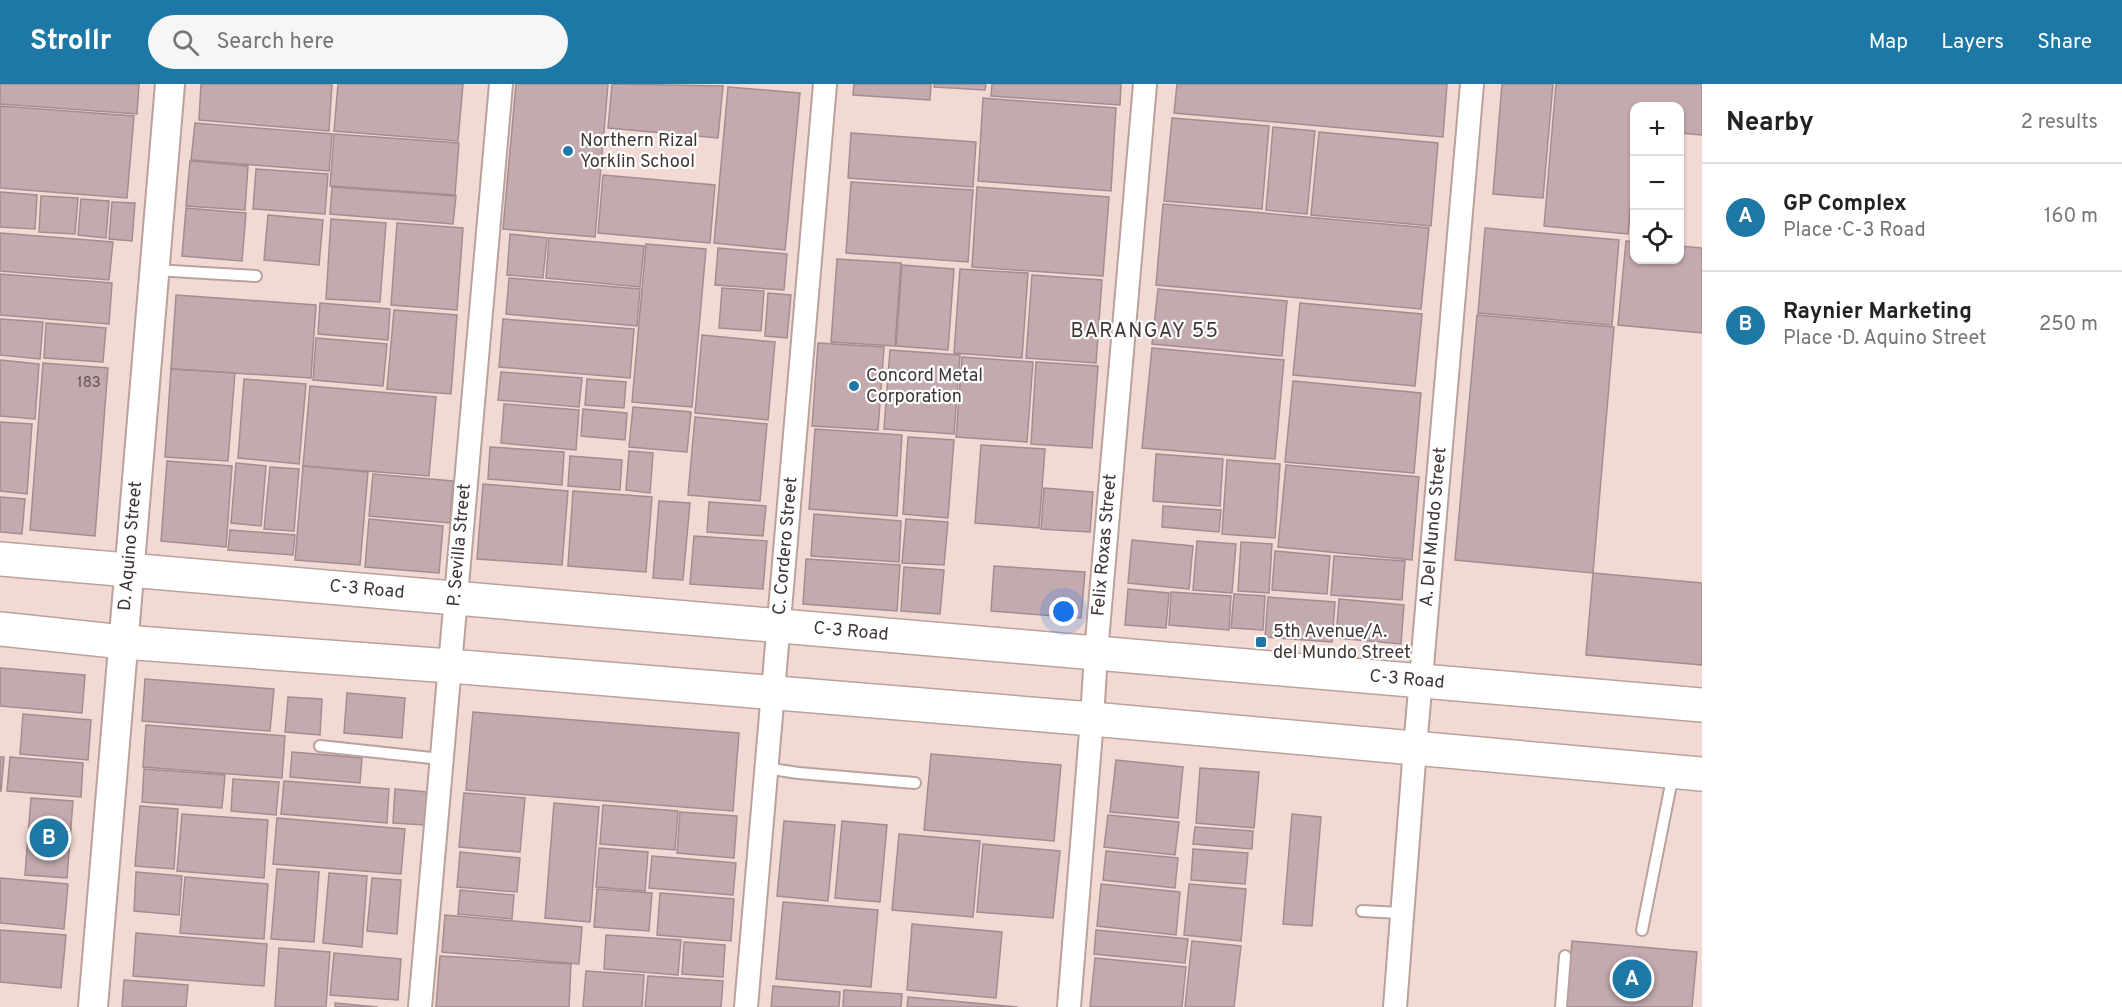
<!DOCTYPE html>
<meta charset="utf-8">
<style>
:root{--surface:#fff;--page:#f6f6f6;--text:#222;--muted:#767676;--line:#e0e0e0;--accent:#1e78a6}
body{margin:0;font-family:Overpass,sans-serif;background:var(--page);color:var(--text)}
.controls{position:absolute;right:18px;top:18px;display:grid;overflow:hidden;border-radius:12px;box-shadow:0 2px 4px #0004}
.controls button{width:54px;height:54px;display:grid;place-items:center;padding:0;border:0;border-bottom:2px solid var(--line);background:var(--surface);color:var(--text);font:30px sans-serif}
.you{position:absolute;left:1064px;top:528px;width:21px;height:21px;margin:-15px;border:4px solid #fff;border-radius:50%;background:#1a73e8;box-shadow:0 0 0 9px #1a73e833}
.badge{display:grid;place-items:center;width:39px;height:39px;border-radius:50%;background:var(--accent);color:#fff;font-size:20px;font-weight:700}
.pin{position:absolute;translate:-50% -50%;border:3px solid #fff;box-shadow:0 2px 6px #0006}
.list{margin:0;padding:0;list-style:none}
h2{display:flex;justify-content:space-between;align-items:center;height:78px;margin:0;padding:0 24px;font-size:26px}
h2 small{font-size:20px;font-weight:400;color:var(--muted)}
.list li{display:grid;grid-template-columns:39px 1fr auto;gap:18px;align-items:center;box-sizing:border-box;height:108px;padding:0 24px;border-top:2px solid var(--line)}
.list b{display:block;font-size:22px;white-space:nowrap}
.list p{margin:0;font-size:20px;white-space:nowrap;color:var(--muted)}
.list em{font-size:20px;font-style:normal;color:var(--muted)}
.icon{flex:none;width:33px;height:33px;fill:none;stroke:currentColor;stroke-width:2;stroke-linecap:round;stroke-linejoin:round}
.map{position:relative;flex:none;width:1702px;height:923px;overflow:hidden}
header{display:flex;align-items:center;gap:36px;box-sizing:border-box;height:84px;padding:0 30px;background:var(--accent);color:#fff}
header strong{font-size:28px}
nav{display:flex;gap:33px;margin-inline-start:auto;font-size:21px}
.search{width:420px;height:54px;background:var(--page);display:flex;align-items:center;gap:15px;box-sizing:border-box;padding:0 21px;border-radius:33px;color:var(--muted);font-size:22px}
main{display:flex}
aside{flex:1;background:var(--surface)}
.map>svg:first-child{display:block}
</style>
<header>
<strong>Strollr</strong>
<div class="search"><svg class="icon" aria-label="search" viewBox="0 0 24 24"><circle cx="10" cy="10" r="6"/><path d="M15 15l6 6"/></svg>Search here</div>
<nav><a>Map</a><a>Layers</a><a>Share</a></nav>
</header>
<main>
<div class="map">
<svg width="1702" height="923" viewBox="0 0 1702 923">
<rect width="100%" height="100%" fill="#f2d9d3"/>
<g fill="#c3aaaf" stroke="#a48c91" stroke-width="1.5">
<path d="M0,0H139L137,30L0,20Z"/>
<path d="M201,0H332L329,47L199,36Z"/>
<path d="M338,0H463L458,57L334,47Z"/>
<path d="M516,0H608L595,153L503,145Z"/>
<path d="M612,0L723,2L718,54L608,44Z"/>
<path d="M854,0H931L930,16L853,11Z"/>
<path d="M934,0H986L985,6L934,3Z"/>
<path d="M992,0H1121L1120,21L991,12Z"/>
<path d="M1177,0H1447L1443,53L1174,29Z"/>
<path d="M1502,0H1553L1543,114L1493,110Z"/>
<path d="M1556,0H1702V51L1680,49V22H1634V80L1628,150L1544,142Z"/>
<path d="M728,3L800,9L785,166L714,159Z"/>
<path d="M983,14L1116,24L1111,107L978,97Z"/>
<path d="M0,22L134,32L127,114L0,104Z"/>
<path d="M1172,34L1269,42L1262,125L1164,117Z"/>
<path d="M195,39L332,50L329,87L191,76Z"/>
<path d="M1273,43L1315,47L1307,130L1266,126Z"/>
<path d="M1319,48L1438,59L1431,142L1311,131Z"/>
<path d="M851,49L976,58L973,103L848,94Z"/>
<path d="M334,50L459,59L455,111L330,102Z"/>
<path d="M190,77L248,82L245,126L186,122Z"/>
<path d="M256,85L328,90L325,130L253,125Z"/>
<path d="M603,91L715,101L710,159L598,149Z"/>
<path d="M851,98L973,106L968,178L846,169Z"/>
<path d="M332,103L456,112L453,140L330,130Z"/>
<path d="M977,103L1109,113L1103,192L972,183Z"/>
<path d="M0,108L37,111L35,145L0,143Z"/>
<path d="M41,112L78,114L75,150L39,148Z"/>
<path d="M81,115L109,117L106,154L78,151Z"/>
<path d="M112,118L135,119L132,157L109,155Z"/>
<path d="M1163,120L1429,144L1421,225L1156,201Z"/>
<path d="M186,124L246,129L242,177L182,172Z"/>
<path d="M268,131L323,136L319,181L264,176Z"/>
<path d="M331,135L386,139L380,218L326,215Z"/>
<path d="M397,139L463,144L457,226L391,221Z"/>
<path d="M1485,144L1619,156L1612,241L1478,229Z"/>
<path d="M0,149L113,158L109,196L0,187Z"/>
<path d="M510,150L547,154L543,194L507,191Z"/>
<path d="M549,154L644,162L640,203L546,194Z"/>
<path d="M1626,157L1634,158V176H1680V162L1702,164V249L1618,241Z"/>
<path d="M646,160L706,165L692,323L632,318Z"/>
<path d="M718,164L787,170L784,206L715,201Z"/>
<path d="M837,175L901,179L895,262L831,258Z"/>
<path d="M902,181L954,185L948,266L896,262Z"/>
<path d="M960,185L1028,189L1022,274L954,269Z"/>
<path d="M0,190L112,199L109,240L0,231Z"/>
<path d="M1032,191L1102,196L1096,279L1026,274Z"/>
<path d="M509,194L640,205L637,242L506,230Z"/>
<path d="M722,204L764,207L761,247L719,244Z"/>
<path d="M1158,205L1287,217L1282,272L1152,260Z"/>
<path d="M768,209L791,211L787,254L765,252Z"/>
<path d="M176,211L316,221L311,294L171,285Z"/>
<path d="M320,219L390,225L388,256L318,250Z"/>
<path d="M1300,219L1422,230L1415,302L1293,291Z"/>
<path d="M394,226L457,231L451,310L387,305Z"/>
<path d="M1477,231L1614,243L1593,489L1455,476Z"/>
<path d="M0,235L43,238L40,275L0,271Z"/>
<path d="M503,235L634,245L630,294L499,283Z"/>
<path d="M46,239L106,244L103,278L44,274Z"/>
<path d="M702,251L775,258L768,336L695,329Z"/>
<path d="M316,254L387,260L383,302L313,296Z"/>
<path d="M818,259L884,263L878,346L812,342Z"/>
<path d="M1152,264L1284,276L1275,375L1142,364Z"/>
<path d="M890,266L960,271L954,350L884,345Z"/>
<path d="M962,273L1033,278L1027,358L956,353Z"/>
<path d="M0,276L39,280L35,335L0,332Z"/>
<path d="M1036,278L1098,282L1092,364L1031,360Z"/>
<path d="M43,279L108,284L95,452L30,446Z"/>
<path d="M171,285L235,289L228,377L165,373Z"/>
<path d="M501,288L582,294L579,323L498,316Z"/>
<path d="M244,295L306,300L299,380L238,374Z"/>
<path d="M587,295L626,298L624,324L585,321Z"/>
<path d="M1293,297L1421,309L1414,389L1285,378Z"/>
<path d="M310,302L436,313L429,392L303,382Z"/>
<path d="M504,320L579,326L576,366L501,359Z"/>
<path d="M633,323L691,328L687,368L629,363Z"/>
<path d="M583,325L627,329L625,356L581,352Z"/>
<path d="M695,333L767,340L760,417L688,411Z"/>
<path d="M0,338L32,340L27,410L0,407Z"/>
<path d="M815,345L902,351L897,432L809,425Z"/>
<path d="M908,353L954,356L948,434L903,430Z"/>
<path d="M981,361L1045,365L1039,444L975,439Z"/>
<path d="M490,363L564,368L562,401L488,395Z"/>
<path d="M629,367L653,369L650,409L626,406Z"/>
<path d="M1156,370L1223,375L1220,422L1153,417Z"/>
<path d="M570,372L622,376L620,406L568,402Z"/>
<path d="M1227,376L1280,380L1275,454L1222,450Z"/>
<path d="M167,377L232,382L226,463L161,457Z"/>
<path d="M236,379L266,382L261,442L231,439Z"/>
<path d="M1286,381L1419,393L1412,476L1278,463Z"/>
<path d="M303,382L368,388L360,481L295,476Z"/>
<path d="M270,383L299,385L294,447L264,445Z"/>
<path d="M373,390L453,397L450,439L369,432Z"/>
<path d="M483,400L568,407L562,481L477,475Z"/>
<path d="M1044,404L1093,408L1090,448L1041,445Z"/>
<path d="M573,407L652,413L646,488L568,482Z"/>
<path d="M0,413L25,415L22,450L0,448Z"/>
<path d="M659,417L690,419L683,496L653,494Z"/>
<path d="M709,418L766,422L763,452L707,448Z"/>
<path d="M1163,422L1221,426L1219,448L1162,443Z"/>
<path d="M814,430L901,437L899,478L811,472Z"/>
<path d="M369,435L443,442L439,489L365,483Z"/>
<path d="M906,435L948,438L944,481L902,479Z"/>
<path d="M230,446L295,451L293,471L228,466Z"/>
<path d="M694,452L767,457L763,505L690,500Z"/>
<path d="M1132,456L1193,462L1189,505L1128,499Z"/>
<path d="M1197,457L1236,460L1232,509L1193,506Z"/>
<path d="M1241,458L1272,460L1269,509L1238,507Z"/>
<path d="M1275,467L1330,472L1327,510L1272,506Z"/>
<path d="M1334,472L1405,477L1402,516L1331,511Z"/>
<path d="M806,475L900,481L897,527L803,520Z"/>
<path d="M994,482L1085,488L1081,534L991,527Z"/>
<path d="M904,483L944,486L940,530L901,527Z"/>
<path d="M1593,489L1702,499V581L1586,571Z"/>
<path d="M1128,505L1169,509L1166,544L1125,541Z"/>
<path d="M1171,508L1231,512L1229,546L1169,541Z"/>
<path d="M1234,510L1265,512L1263,546L1231,544Z"/>
<path d="M1268,513L1335,518L1332,558L1265,553Z"/>
<path d="M1339,515L1404,521L1401,560L1336,554Z"/>
<path d="M0,584L85,591L82,629L0,622Z"/>
<path d="M145,595L274,605L270,647L142,637Z"/>
<path d="M347,609L405,614L402,654L344,649Z"/>
<path d="M288,613L322,615L320,651L285,648Z"/>
<path d="M473,628L739,649L733,727L466,706Z"/>
<path d="M23,630L91,636L88,676L20,670Z"/>
<path d="M146,641L285,652L282,694L143,683Z"/>
<path d="M292,668L362,674L360,699L290,693Z"/>
<path d="M931,670L1061,681L1054,757L924,746Z"/>
<path d="M0,673H4L1,707H0Z"/>
<path d="M10,673L83,679L81,713L7,707Z"/>
<path d="M1116,676L1183,683L1178,734L1110,728Z"/>
<path d="M1200,684L1259,688L1254,744L1196,739Z"/>
<path d="M144,685L225,691L222,724L142,718Z"/>
<path d="M233,695L279,698L276,731L231,727Z"/>
<path d="M284,697L389,705L387,739L281,730Z"/>
<path d="M395,705L427,708L425,741L393,739Z"/>
<path d="M464,709L525,714L520,768L459,763Z"/>
<path d="M31,714L73,717L67,794L25,791Z"/>
<path d="M554,719L599,723L590,838L545,834Z"/>
<path d="M603,721L678,727L675,766L600,760Z"/>
<path d="M140,722L178,725L174,785L135,782Z"/>
<path d="M680,728L737,732L734,774L677,769Z"/>
<path d="M182,730L268,736L264,794L177,787Z"/>
<path d="M1292,730L1321,733L1312,842L1283,840Z"/>
<path d="M1108,731L1179,738L1175,771L1104,763Z"/>
<path d="M277,734L405,745L401,790L273,780Z"/>
<path d="M784,737L835,741L828,817L777,812Z"/>
<path d="M842,737L887,741L880,818L835,814Z"/>
<path d="M1195,743L1253,747L1252,765L1193,760Z"/>
<path d="M899,750L980,757L973,833L892,826Z"/>
<path d="M983,760L1060,767L1053,834L977,828Z"/>
<path d="M599,764L648,768L645,807L596,803Z"/>
<path d="M1193,765L1248,769L1245,800L1191,796Z"/>
<path d="M1106,767L1178,774L1175,804L1103,796Z"/>
<path d="M460,768L520,774L517,808L457,803Z"/>
<path d="M652,772L736,779L733,811L649,804Z"/>
<path d="M277,785L319,788L314,858L271,855Z"/>
<path d="M136,788L182,792L179,831L134,827Z"/>
<path d="M329,789L367,792L362,863L323,859Z"/>
<path d="M185,793L268,800L264,855L180,849Z"/>
<path d="M0,794L68,800L64,845L0,839Z"/>
<path d="M372,794L401,796L397,850L367,847Z"/>
<path d="M1101,800L1180,808L1176,851L1097,842Z"/>
<path d="M1189,800L1246,805L1241,857L1184,851Z"/>
<path d="M597,805L652,809L649,847L594,843Z"/>
<path d="M460,806L514,811L512,835L458,830Z"/>
<path d="M660,809L734,815L731,857L657,851Z"/>
<path d="M783,818L878,826L871,903L776,895Z"/>
<path d="M445,831L582,843L579,880L442,868Z"/>
<path d="M912,840L1002,848L996,914L907,906Z"/>
<path d="M0,846L66,851L61,904L0,898Z"/>
<path d="M1096,846L1188,855L1185,879L1094,870Z"/>
<path d="M136,849L267,860L264,902L133,892Z"/>
<path d="M606,851L681,856L678,891L604,885Z"/>
<path d="M1192,857L1241,862L1234,923H1185Z"/>
<path d="M1572,857L1697,868L1692,923H1566Z"/>
<path d="M684,858L725,861L723,893L682,890Z"/>
<path d="M279,864L330,868L326,923H275Z"/>
<path d="M334,869L401,875L398,916L330,911Z"/>
<path d="M440,872L571,880L569,923H436Z"/>
<path d="M1095,874L1186,883L1182,923H1090Z"/>
<path d="M586,887L644,891L642,923H583Z"/>
<path d="M648,892L723,897L721,923H645Z"/>
<path d="M124,896L188,901L186,923H122Z"/>
<path d="M773,902L840,908L839,923H771Z"/>
<path d="M844,906L902,910L901,923H843Z"/>
<path d="M908,913L1018,923H907Z"/>
<path d="M335,919L378,923H335Z"/>
</g>
<g fill="none" stroke-linecap="round" stroke-linejoin="round">
<defs>
<g id="service">
<path d="M155,186L256,192"/>
<path d="M320,662L441,675"/>
<path d="M766,684L798,689L915,699"/>
<path d="M1362,827L1401,829"/>
<path d="M1642,846L1673,690"/>
<path d="M1561,923L1565,872"/>
</g>
<g id="minor">
<path d="M420,923L501,0"/>
<path d="M746,923L825,0"/>
<path d="M1069,923L1092,635L1096,569L1145,0"/>
<path d="M1395,923L1415,664L1472,0"/>
</g>
<path id="tertiary" d="M93,923L170,0"/>
<g id="primary">
<path d="M0,475L1702,621"/>
<path d="M0,545L123,558L450,582L1092,635L1702,690"/>
</g>
</defs>
<use href="#service" stroke="#b9a29c" stroke-width="14"/>
<use href="#minor" stroke="#b9a29c" stroke-width="26"/>
<use href="#tertiary" stroke="#b9a29c" stroke-width="32"/>
<use href="#primary" stroke="#b9a29c" stroke-width="36"/>
<use href="#service" stroke="#fff" stroke-width="10"/>
<use href="#minor" stroke="#fff" stroke-width="22"/>
<use href="#tertiary" stroke="#fff" stroke-width="28"/>
<use href="#primary" stroke="#fff" stroke-width="33"/>
</g>
<g fill="#1e78a6" stroke="#fff" stroke-width="2">
<circle cx="568" cy="67" r="6"/>
<circle cx="854" cy="302" r="6"/>
<rect x="1255" y="552" width="12" height="12" rx="3"/>
</g>
<g text-anchor="middle" dominant-baseline="central" stroke-width="4.5" stroke-linejoin="round" paint-order="stroke">
<g font-size="15" fill="#615353">
<text x="89" y="299">183</text>
</g>
<g font-size="18" fill="#403634" stroke="#fff" text-anchor="start">
<text x="580" y="57">Northern Rizal<tspan x="580" dy="21">Yorklin School</tspan></text>
<text x="866" y="292">Concord Metal<tspan x="866" dy="21">Corporation</tspan></text>
<text x="1273" y="548">5th Avenue/A.<tspan x="1273" dy="21">del Mundo Street</tspan></text>
</g>
<g font-size="18" fill="#403634" stroke="#fff">
<text transform="translate(1434 443) rotate(-85)">A. Del Mundo Street</text>
<text transform="translate(460 461) rotate(-85)">P. Sevilla Street</text>
<text transform="translate(1105 461) rotate(-85)">Felix Roxas Street</text>
<text transform="translate(131 462) rotate(-85)">D. Aquino Street</text>
<text transform="translate(786 462) rotate(-85)">C. Cordero Street</text>
<text transform="translate(367 506) rotate(5)">C-3 Road</text>
<text transform="translate(851 548) rotate(5)">C-3 Road</text>
<text transform="translate(1407 596) rotate(5)">C-3 Road</text>
</g>
<g font-size="20" letter-spacing="1.5" fill="#403634" stroke="#fff">
<text x="1145" y="248">BARANGAY 55</text>
</g>
</g>
</svg>
<div class="controls">
<button>+</button>
<button>−</button>
<button><svg class="icon" aria-label="locate" viewBox="0 0 24 24"><circle cx="12" cy="12" r="6"/><path d="M12 2v4M12 18v4M2 12h4M18 12h4"/></svg></button>
</div>
<div class="you"></div>
<div class="pin badge" style="left:1632px;top:895px">A</div>
<div class="pin badge" style="left:49px;top:754px">B</div>
</div>
<aside>
<h2>Nearby<small>2 results</small></h2>
<ul class="list">
<li><span class="badge">A</span><div><b>GP Complex</b><p>Place · C-3 Road</p></div><em>160 m</em></li>
<li><span class="badge">B</span><div><b>Raynier Marketing</b><p>Place · D. Aquino Street</p></div><em>250 m</em></li>
</ul>
</aside>
</main>
